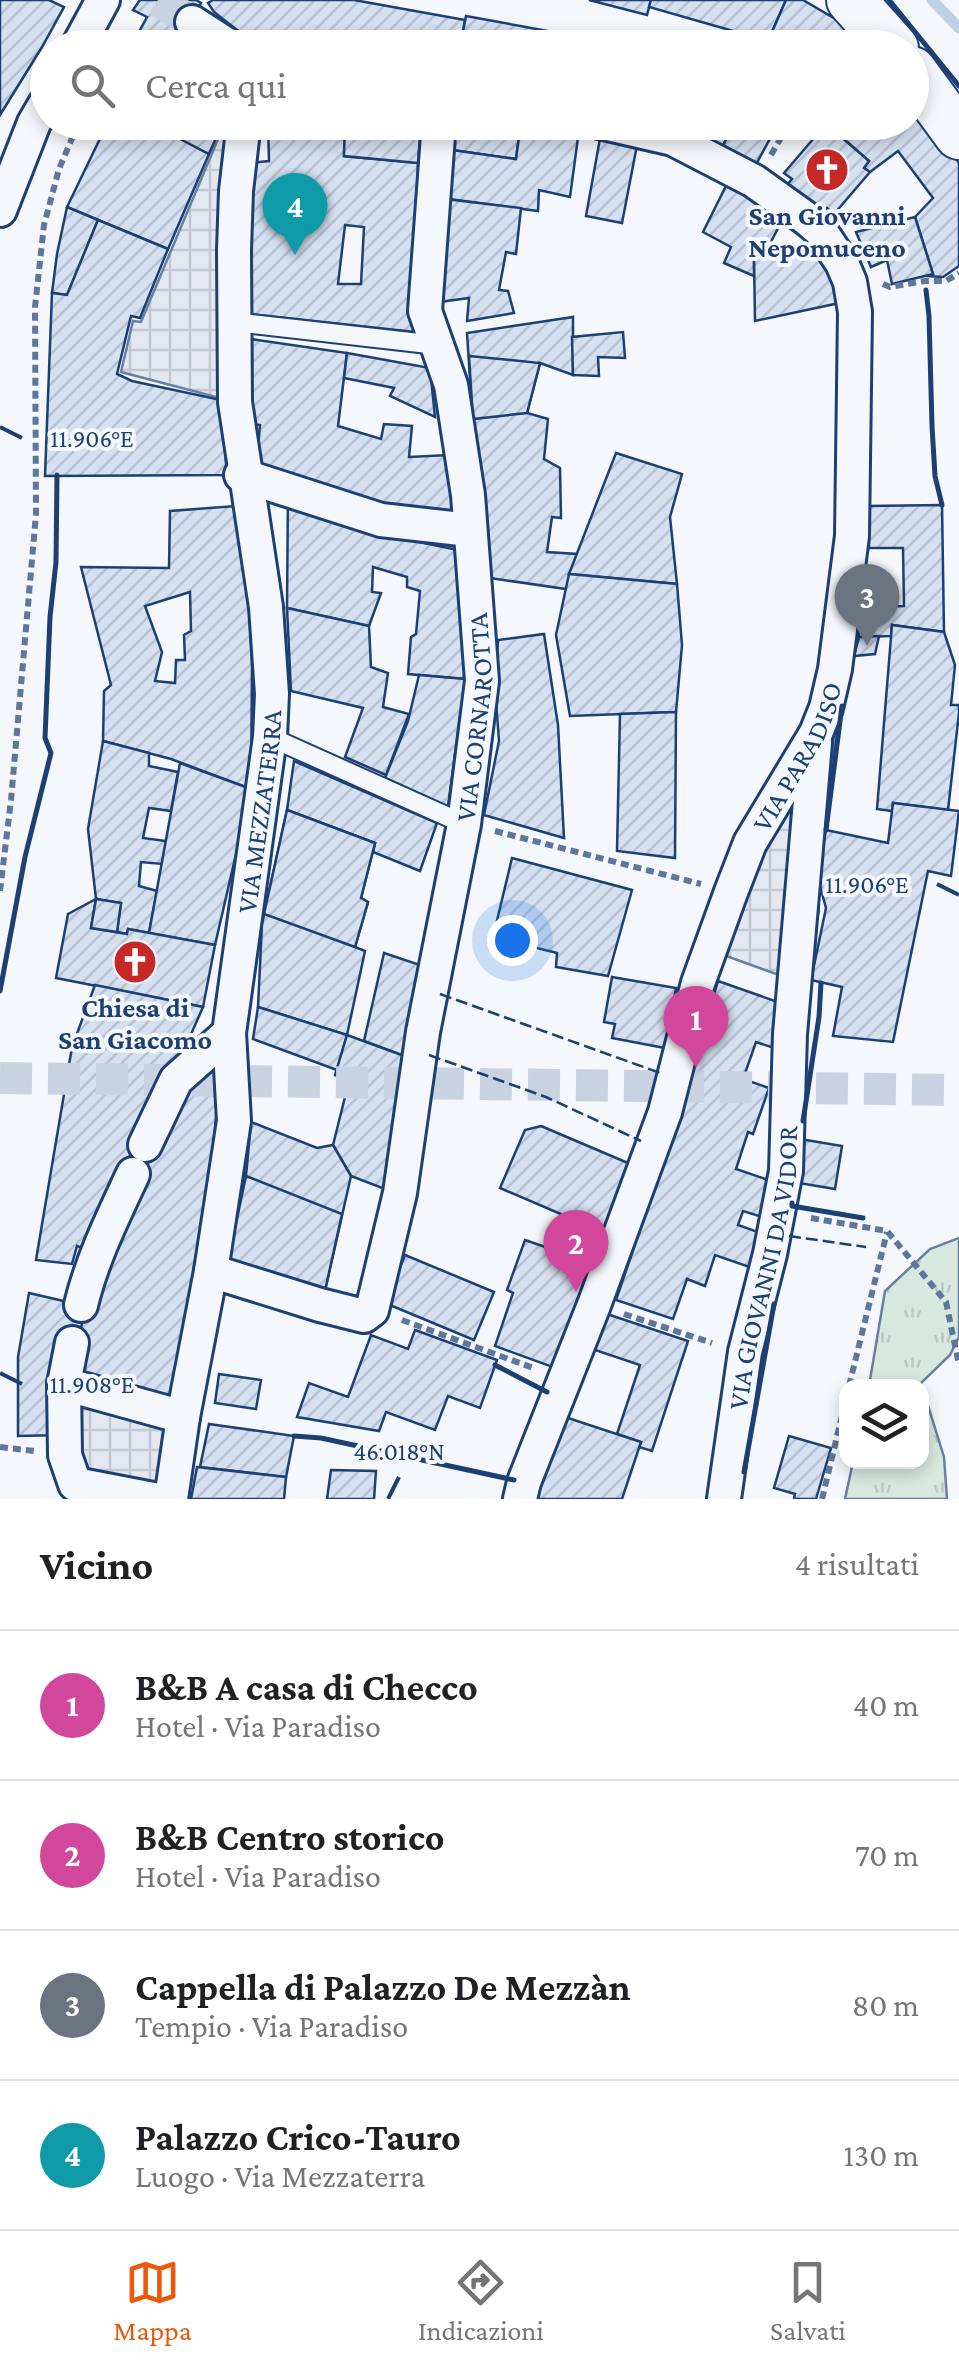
<!DOCTYPE html>
<html lang="it">
<meta charset="utf-8">
<style>
:root{--surface:#fff;--page:#f2f2f2;--text:#202124;--muted:#757577;--line:#e0e0e0;--accent:#ea580c}
body{margin:0;font-family:"Crimson Pro",serif;background:var(--page);color:var(--text)}
.controls{position:absolute;right:30px;bottom:30px;display:grid;overflow:hidden;border-radius:20px;box-shadow:0 5px 15px #0003}
.controls button{width:90px;height:90px;display:grid;place-items:center;padding:0;border:0;border-bottom:2px solid var(--line);background:var(--surface);color:var(--text);font:50px sans-serif}
.you{position:absolute;left:512px;top:940px;width:35px;height:35px;margin:-25px;border:8px solid #fff;border-radius:50%;background:#1a73e8;box-shadow:0 0 0 15px #1a73e833}
.badge{display:grid;place-items:center;width:65px;height:65px;border-radius:50%;background:var(--accent);color:#fff;font-size:32px;font-weight:700}
.pin{position:absolute;translate:-50% -82px;filter:drop-shadow(0 2px 5px #0008)}
.pin::after{content:'';position:absolute;top:52px;width:35px;height:30px;background:inherit;clip-path:polygon(0 0,100% 0,50% 100%)}
.list{margin:0;padding:0;list-style:none}
h2{display:flex;justify-content:space-between;align-items:center;height:130px;margin:0;padding:0 40px;font-size:42px}
h2 small{font-size:32px;font-weight:400;color:var(--muted)}
.list li{display:grid;grid-template-columns:65px 1fr auto;gap:30px;align-items:center;box-sizing:border-box;height:150px;padding:0 40px;border-top:2px solid var(--line)}
.list b{display:block;font-size:38px;white-space:nowrap}
.list p{margin:0;font-size:32px;white-space:nowrap;color:var(--muted)}
.list em{font-size:32px;font-style:normal;color:var(--muted)}
.icon{flex:none;width:55px;height:55px;fill:none;stroke:currentColor;stroke-width:2;stroke-linecap:round;stroke-linejoin:round}
.map{position:relative;flex:none;width:959px;height:1499px;overflow:hidden}
.search{position:absolute;background:var(--surface);box-shadow:0 5px 15px #0003;left:30px;right:30px;top:30px;height:110px;display:flex;align-items:center;gap:25px;box-sizing:border-box;padding:0 35px;border-radius:55px;color:var(--muted);font-size:38px}
.sheet{height:730px;background:var(--surface)}
nav{display:flex;justify-content:space-around;align-items:center;box-sizing:border-box;height:140px;border-top:2px solid var(--line);background:var(--surface);font-size:28px;color:var(--muted)}
nav a{display:grid;justify-items:center;gap:5px}
nav .on{color:var(--accent)}
.map>svg:first-child{display:block}
</style>
<div class="map">
<svg width="959" height="1499" viewBox="0 0 959 1499">
<defs>
<pattern id="park-tufts" width="24" height="20" patternUnits="userSpaceOnUse" patternTransform="scale(2.5)"><rect width="24" height="20" fill="#d7e8df"/><path d="M3 7l-1-3M5 7V3M7 7l1-3M15 17l-1-3M17 17v-4M19 17l1-3" fill="none" stroke="#b8c8c3"/></pattern>
<pattern id="plaza-grid" width="8" height="8" patternUnits="userSpaceOnUse" patternTransform="scale(2.5)"><rect width="8" height="8" fill="#e3e8f0"/><path d="M0 4h8M4 0v8" fill="none" stroke="#c2c8d1"/></pattern>
<pattern id="building-hatch" width="6" height="6" patternUnits="userSpaceOnUse" patternTransform="scale(2.5)"><rect width="6" height="6" fill="#d5e0f0"/><path d="M-1 1l2-2M0 6l6-6M5 7l2-2" fill="none" stroke="#b6c1d1"/></pattern>
</defs>
<rect width="100%" height="100%" fill="#f4f7fb"/>
<path fill="url(#park-tufts)" stroke="#687fa3" stroke-width="2.5" d="M959,1238V1337L950,1355L921,1383L944,1457L947,1499H845L853,1462H922V1386H869L885,1291L930,1249Z"/>
<g fill="url(#plaza-grid)" stroke="#687fa3" stroke-width="2.5">
<path d="M221,132L240,154L235,402L121,372L133,321L141,322Z"/>
<path d="M843,683L820,840L816,896L819,911L801,983L696,945L721,870L756,823Z"/>
<path d="M67,1388L166,1417L159,1489L62,1463Z"/>
</g>
<g fill="none" stroke-linecap="round" stroke-linejoin="round">
<path stroke="#bed0e5" stroke-width="11" d="M932,0L959,28"/>
</g>
<g fill="url(#building-hatch)" stroke="#1d3f73" stroke-width="2.5" fill-rule="evenodd">
<path d="M0,0H49L64,7L42,47L0,115Z"/>
<path d="M140,0H196L201,3L179,48H165L139,32L147,17L133,10Z"/>
<path d="M213,0H354L465,20L460,48H274L237,30L214,12L208,3Z"/>
<path d="M589,0H651L647,15Z"/>
<path d="M651,0H786L768,41L649,7Z"/>
<path d="M786,0H803L861,34L871,47L780,48L768,41Z"/>
<path d="M466,16L640,48H460Z"/>
<path d="M912,93L959,163V266L943,277L926,276L933,274L915,217L933,198L898,151L870,172L864,168L869,161L845,140L832,122H912Z"/>
<path d="M108,122H148L209,154L168,249L67,207Z"/>
<path d="M148,122H223L209,154Z"/>
<path d="M268,122H345L344,156L418,163L415,332L250,314L248,163L269,161ZM345,225L364,227L361,284H338Z"/>
<path d="M345,122H421L418,163L344,156Z"/>
<path d="M454,122H521L516,159L452,150Z"/>
<path d="M521,122L579,130L570,197L539,190L538,211L442,198L445,149L516,159Z"/>
<path d="M661,122H734L723,146L680,127Z"/>
<path d="M734,122H779L753,170L723,146Z"/>
<path d="M833,130L869,161L864,168L870,172L834,214L827,208L821,214L787,185L792,179L784,173L820,131L826,137Z"/>
<path d="M601,133L638,140L622,223L586,216Z"/>
<path d="M728,182L785,215L764,255L754,256V276L724,263L731,247L703,232Z"/>
<path d="M445,199L521,208L516,254L506,252L499,290L508,291L514,313L467,321L469,298L432,303Z"/>
<path d="M67,207L98,220L67,295L52,293L57,254Z"/>
<path d="M915,217L933,274L892,284L887,260L871,267L856,232Z"/>
<path d="M98,220L168,249L140,318L131,316L117,374L132,381L221,400L227,475L45,476L52,293L67,295Z"/>
<path d="M820,251L844,302L755,321L754,256Z"/>
<path d="M573,317V375L540,363L527,413L548,419L544,459L560,468L561,518L552,517L547,552L577,554L566,589L483,577L467,333Z"/>
<path d="M623,332L625,358L598,357L599,376L573,375L572,337Z"/>
<path d="M250,339L347,353L338,426L381,439L384,424L412,426L409,457L449,455L454,512L415,518L256,471L260,425L243,423Z"/>
<path d="M347,353L430,368L435,417L390,396L394,388L344,378Z"/>
<path d="M469,356L540,363L527,413L473,419Z"/>
<path d="M616,453L682,474L670,517L677,584L569,574Z"/>
<path d="M288,492L414,541L463,551L460,584L465,679L408,674L411,637L416,634L420,591L407,587V577L373,567L372,592L381,593L369,626L287,608Z"/>
<path d="M942,505L944,632L892,625L891,636L859,637L858,607L904,606L903,548H869L868,506Z"/>
<path d="M236,506L248,590L252,664L251,789L171,759L103,741L104,691L111,685L81,567L169,568L170,511ZM190,592L191,631L184,635L185,660H176L175,683L155,681L162,652L145,606Z"/>
<path d="M569,574L677,584L682,645L676,712L570,716L556,635Z"/>
<path d="M287,608L369,626L371,667L388,673L383,707L409,714L386,775L345,757L363,708L291,691Z"/>
<path d="M892,625L944,632L955,665L951,705H959V713L948,810L893,803L892,811L877,809Z"/>
<path d="M544,634L558,725L564,838L484,815L499,741L495,688L498,640Z"/>
<path d="M879,636L875,654L854,656L859,637Z"/>
<path d="M419,675L465,679L448,807L385,778L408,721Z"/>
<path d="M676,712L675,858L617,851L620,714Z"/>
<path d="M103,741L149,753V766L178,772L171,811L149,808L143,838L166,841L162,864L141,862L139,886L157,891L149,933L128,929L127,934L117,932L121,903L96,899L88,829Z"/>
<path d="M294,761L437,823L420,871L373,852L375,843L287,810Z"/>
<path d="M180,763L251,789L215,945L149,933Z"/>
<path d="M893,803L959,811L951,876L928,871L893,1042L833,1036L842,987L811,980L826,908L817,875L826,830L888,843Z"/>
<path d="M287,810L375,843L361,898L368,902L355,947L365,951L347,1035L258,1007L262,924Z"/>
<path d="M287,810L375,843L361,898L368,902L355,947L264,914Z"/>
<path d="M512,858L632,890L608,976L556,967L557,953L493,937Z"/>
<path d="M96,899L91,928L127,934L128,929L215,945L203,1007L56,978L68,914Z"/>
<path d="M96,899L121,903L117,932L91,928Z"/>
<path d="M384,953L423,966L407,1057L364,1041Z"/>
<path d="M612,977L676,988L665,1048L612,1038L615,1024L604,1022Z"/>
<path d="M718,981L792,1007L777,1049L756,1042L743,1079L769,1088L753,1134L748,1132L736,1169L780,1184L769,1219L743,1211L738,1225L769,1236L758,1270L715,1255L705,1286L687,1279L673,1319L616,1300L671,1139Z"/>
<path d="M95,985L203,1007L95,1253L77,1246L72,1264L36,1260L72,1047Z"/>
<path d="M258,1007L347,1035L337,1070L253,1039Z"/>
<path d="M347,1035L407,1057L390,1191L351,1176L333,1145L349,1081L335,1075Z"/>
<path d="M176,1080L218,1097L195,1290L99,1254Z"/>
<path d="M180,1082L218,1097L204,1243L167,1409L67,1381L85,1306L130,1173L142,1144Z"/>
<path d="M251,1122L317,1148L333,1145L351,1176L324,1295L228,1260L239,1175L246,1176Z"/>
<path d="M541,1126L635,1166L605,1233L500,1188L525,1130Z"/>
<path d="M800,1139L842,1146L835,1189L793,1182Z"/>
<path d="M246,1176L342,1214L324,1295L228,1261Z"/>
<path d="M525,1240L595,1264L558,1369L495,1346L513,1293L507,1290Z"/>
<path d="M405,1255L494,1292L474,1340L385,1303Z"/>
<path d="M29,1293L85,1306L62,1435L18,1436V1357Z"/>
<path d="M604,1313L688,1341L652,1451L639,1447L641,1442L617,1434L640,1365L592,1349Z"/>
<path d="M415,1330L497,1360L480,1408L448,1396L435,1430L386,1412L379,1431L297,1417L309,1383L348,1397L371,1335L408,1349Z"/>
<path d="M219,1374L261,1380L256,1409L215,1403Z"/>
<path d="M556,1414L641,1442L622,1499H536Z"/>
<path d="M209,1424L294,1436L286,1477L200,1467Z"/>
<path d="M789,1436L831,1448L816,1499H794L795,1494L774,1488Z"/>
<path d="M197,1467L286,1477L284,1499H191Z"/>
<path d="M331,1470L376,1471L374,1499H327Z"/>
</g>
<g fill="none" stroke-linecap="round" stroke-linejoin="round">
<g stroke="#c9d2e0" stroke-width="32" stroke-dasharray="32 16" stroke-linecap="butt">
<path d="M158,0L192,22"/>
<path d="M0,1078L959,1090"/>
</g>
<defs>
<g id="lane">
<path d="M234,322L437,345"/>
<path d="M270,737L464,824"/>
</g>
<g id="street">
<path d="M192,22L232,48"/>
<path d="M77,48L103,0"/>
<path d="M0,210L34,123L48,99"/>
<path d="M241,475L381,520L470,530"/>
<path d="M145,1145L176,1080L229,1033"/>
<path id="s1" d="M211,1271L320,1305L364,1316L372,1310L400,1193L423,1032L464,824L482,681L468,495L451,385L425,311L439,122"/>
<path d="M81,1305C92,1259 113,1217 133,1174"/>
<path d="M64,1384L72,1343"/>
<path d="M153,1499L75,1484L65,1455L64,1384L183,1417"/>
<path id="s2" d="M171,1499L183,1417L211,1271L234,1121L229,1033L270,737L272,694L266,607L235,402L234,250L236,191L244,122"/>
<path id="s3" d="M520,1499L524,1482L594,1305L665,1112L698,983L731,892L750,843L816,733L826,708L835,669L852,536L855,312L850,282L842,263L820,230L807,219L754,181L673,139L599,122"/>
<path id="s4" d="M724,1499L745,1352L770,1254L786,1171L790,1034L815,743"/>
</g>
<g id="secondary">
<path d="M851,0L894,48"/>
<path d="M912,71L959,135"/>
</g>
</defs>
<use href="#lane" stroke="#1d3f73" stroke-width="22"/>
<use href="#street" stroke="#1d3f73" stroke-width="38"/>
<use href="#secondary" stroke="#1d3f73" stroke-width="52"/>
<g stroke="#5e769c" stroke-width="6" stroke-dasharray="8 5" stroke-linecap="butt">
<path d="M771,155L790,122"/>
<path d="M883,284L890,287L925,281H946L959,273"/>
<path d="M495,831L701,884"/>
<path d="M0,891L11,800L36,514L35,307L44,225L59,169L79,122"/>
<path d="M811,1218L887,1231L946,1302L959,1365"/>
<path d="M624,1314L712,1343"/>
<path d="M402,1320L536,1369"/>
<path d="M849,1386L887,1232"/>
<path d="M0,1447L34,1451"/>
<path d="M822,1499L846,1399"/>
</g>
<use href="#lane" stroke="#f4f7fb" stroke-width="18"/>
<use href="#street" stroke="#f4f7fb" stroke-width="32"/>
<use href="#secondary" stroke="#f4f7fb" stroke-width="48"/>
<g stroke="#1d3f73" stroke-width="2.5" stroke-dasharray="12 5" stroke-linecap="butt">
<path d="M440,994L663,1074"/>
<path d="M429,1055L546,1097L641,1141"/>
<path d="M789,1236L866,1247"/>
</g>
<g stroke="#1d3f73" stroke-width="5">
<path d="M889,0L959,86"/>
<path d="M926,290L929,316L932,426L935,476L942,505"/>
<path d="M826,830L842,706"/>
<path d="M0,991L25,857L51,753L45,738L50,617L56,562L57,475"/>
<path d="M803,1121L819,1017L821,983"/>
<path d="M792,1203V1206L863,1218"/>
<path d="M495,1365L547,1392"/>
<path d="M294,1436L321,1438L514,1480"/>
<path d="M744,1472L774,1304"/>
</g>
</g>
<path fill="none" stroke="#1d3f73" stroke-width="4" d="M0,427L22,438M937,884L959,895M0,1373L22,1384M388,1499L399,1477"/>
<defs>
<symbol id="church-disc" viewBox="-11 -11 22 22"><circle r="9.5" fill="#c62828" stroke="#f4f7fb"/><path d="M-1.2-6h2.4v3.5h3.3v2.4h-3.3V6h-2.4V-.1h-3.3v-2.4h3.3Z" fill="#fff"/></symbol>
</defs>
<g fill-rule="evenodd">
<use href="#church-disc" x="802" y="145" width="50" height="50"/>
<use href="#church-disc" x="110" y="937" width="50" height="50"/>
</g>
<g text-anchor="middle" dominant-baseline="central" stroke-width="8" stroke-linejoin="round" paint-order="stroke">
<g font-size="28" font-weight="bold" fill="#1d3f73" stroke="#f4f7fb">
<text x="827" y="215">San Giovanni<tspan x="827" dy="32">Nepomuceno</tspan></text>
<text x="135" y="1007">Chiesa di<tspan x="135" dy="32">San Giacomo</tspan></text>
</g>
<g font-size="28" fill="#1d3f73" stroke="#f4f7fb">
<text stroke="none"><textPath href="#s1" startOffset="772">VIA CORNAROTTA</textPath></text>
<text stroke="none"><textPath href="#s3" startOffset="795">VIA PARADISO</textPath></text>
<text stroke="none"><textPath href="#s2" startOffset="695">VIA MEZZATERRA</textPath></text>
<text stroke="none"><textPath href="#s4" startOffset="235">VIA GIOVANNI DA VIDOR</textPath></text>
</g>
</g>
<g font-size="25" text-anchor="middle" fill="#1d3f73" stroke="#f4f7fb" stroke-width="8" stroke-linejoin="round" paint-order="stroke">
<text x="92" y="447">11.906°E</text>
<text x="867" y="893">11.906°E</text>
<text x="92" y="1393">11.908°E</text>
<text x="399" y="1460">46.018°N</text>
</g>
</svg>
<div class="controls">
<button><svg class="icon" aria-label="layers" viewBox="0 0 24 24"><path d="M12 4l9 5-9 5-9-5zM3 14l9 5 9-5"/></svg></button>
</div>
<div class="you"></div>
<div class="pin badge" style="left:696px;top:1068px;background:#d1479c">1</div>
<div class="pin badge" style="left:576px;top:1292px;background:#d1479c">2</div>
<div class="pin badge" style="left:867px;top:646px;background:#6b7280">3</div>
<div class="pin badge" style="left:295px;top:255px;background:#0f9aa8">4</div>
<div class="search"><svg class="icon" aria-label="search" viewBox="0 0 24 24"><circle cx="10" cy="10" r="6"/><path d="M15 15l6 6"/></svg>Cerca qui</div>
</div>
<section class="sheet">
<h2>Vicino<small>4 risultati</small></h2>
<ul class="list">
<li><span class="badge" style="background:#d1479c">1</span><div><b>B&amp;B A casa di Checco</b><p>Hotel · Via Paradiso</p></div><em>40 m</em></li>
<li><span class="badge" style="background:#d1479c">2</span><div><b>B&amp;B Centro storico</b><p>Hotel · Via Paradiso</p></div><em>70 m</em></li>
<li><span class="badge" style="background:#6b7280">3</span><div><b>Cappella di Palazzo De Mezzàn</b><p>Tempio · Via Paradiso</p></div><em>80 m</em></li>
<li><span class="badge" style="background:#0f9aa8">4</span><div><b>Palazzo Crico-Tauro</b><p>Luogo · Via Mezzaterra</p></div><em>130 m</em></li>
</ul>
</section>
<nav>
<a class="on"><svg class="icon" aria-label="map" viewBox="0 0 24 24"><path d="M3 6l6-2 6 2 6-2v14l-6 2-6-2-6 2zM9 4v14M15 6v14"/></svg>Mappa</a>
<a><svg class="icon" aria-label="directions" viewBox="0 0 24 24"><path d="M12 3l9 9-9 9-9-9zM9 14v-3h6M13 9l2 2-2 2"/></svg>Indicazioni</a>
<a><svg class="icon" aria-label="saved" viewBox="0 0 24 24"><path d="M7 4h10v16l-5-4-5 4z"/></svg>Salvati</a>
</nav>
